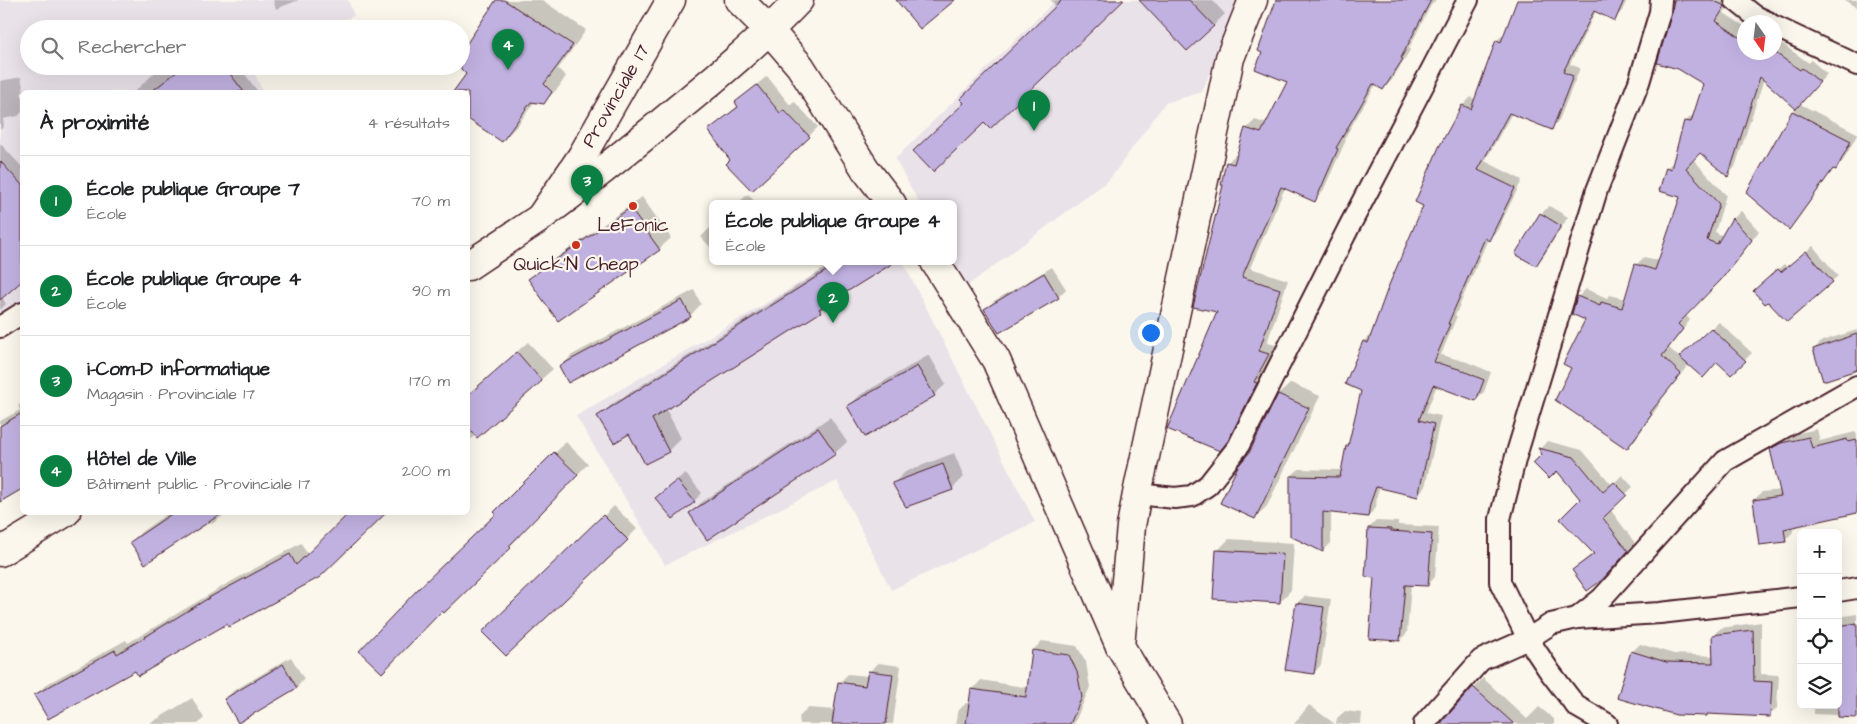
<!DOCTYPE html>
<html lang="fr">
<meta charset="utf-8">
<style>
:root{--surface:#fff;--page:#f2f2f2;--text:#202124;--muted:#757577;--line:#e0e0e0;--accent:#0b8043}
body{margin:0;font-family:"Architects Daughter",sans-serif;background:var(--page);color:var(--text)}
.controls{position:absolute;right:15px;bottom:15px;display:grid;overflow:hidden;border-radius:8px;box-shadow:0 5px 20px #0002}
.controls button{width:45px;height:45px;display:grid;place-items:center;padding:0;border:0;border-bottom:1px solid var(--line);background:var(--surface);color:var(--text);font:25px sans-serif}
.compass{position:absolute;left:1737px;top:15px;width:45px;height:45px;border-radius:50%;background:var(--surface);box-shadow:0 5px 20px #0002;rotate:166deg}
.you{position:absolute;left:1150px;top:332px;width:18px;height:18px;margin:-12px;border:4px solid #fff;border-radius:50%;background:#1a73e8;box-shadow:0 0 0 8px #1a73e833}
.badge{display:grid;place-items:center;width:32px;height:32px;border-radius:50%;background:var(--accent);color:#fff;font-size:16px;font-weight:700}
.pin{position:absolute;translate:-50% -41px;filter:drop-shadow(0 1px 2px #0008)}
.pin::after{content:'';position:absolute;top:26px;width:18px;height:15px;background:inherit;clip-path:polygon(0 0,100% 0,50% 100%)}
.popup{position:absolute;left:709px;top:200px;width:248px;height:65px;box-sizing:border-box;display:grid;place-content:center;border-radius:8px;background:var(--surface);filter:drop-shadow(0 1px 4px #0005);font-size:16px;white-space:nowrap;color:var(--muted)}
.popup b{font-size:19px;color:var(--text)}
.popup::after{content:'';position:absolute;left:50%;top:100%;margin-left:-10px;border:10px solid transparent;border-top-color:var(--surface)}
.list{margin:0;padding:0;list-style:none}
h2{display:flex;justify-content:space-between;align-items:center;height:65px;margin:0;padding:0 20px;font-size:21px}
h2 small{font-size:16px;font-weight:400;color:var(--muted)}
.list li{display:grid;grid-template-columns:32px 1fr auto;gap:15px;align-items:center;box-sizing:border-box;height:90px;padding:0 20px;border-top:1px solid var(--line)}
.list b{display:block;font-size:19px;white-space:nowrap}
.list p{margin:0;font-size:16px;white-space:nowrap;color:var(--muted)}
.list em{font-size:16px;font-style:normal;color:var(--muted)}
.icon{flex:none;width:28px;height:28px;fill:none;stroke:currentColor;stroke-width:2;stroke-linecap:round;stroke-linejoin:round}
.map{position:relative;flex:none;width:1857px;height:724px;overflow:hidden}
.search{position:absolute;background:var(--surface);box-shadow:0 5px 20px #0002;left:20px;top:20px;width:450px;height:55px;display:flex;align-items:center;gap:12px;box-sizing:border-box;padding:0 18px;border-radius:28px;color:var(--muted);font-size:19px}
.panel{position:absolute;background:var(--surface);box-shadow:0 5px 20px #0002;left:20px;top:90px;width:450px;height:425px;border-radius:8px}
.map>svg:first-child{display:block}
</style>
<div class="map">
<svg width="1857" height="724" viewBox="0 0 1857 724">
<rect width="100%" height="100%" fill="#fbf7ec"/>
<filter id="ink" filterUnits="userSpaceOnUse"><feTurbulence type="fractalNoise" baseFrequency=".02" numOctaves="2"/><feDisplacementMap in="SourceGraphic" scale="10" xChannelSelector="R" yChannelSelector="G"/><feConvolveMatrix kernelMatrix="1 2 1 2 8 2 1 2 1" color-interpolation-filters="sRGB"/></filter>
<g filter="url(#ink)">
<g fill="#eae2e9">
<path d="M0,0H348L354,16L312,29H29V66H251L263,92H22V307L0,320Z"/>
<path d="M1056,0H1239L1202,92L1165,103L1109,180L967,286L953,262V204H920L895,159Z"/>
<path d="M835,262H903L1035,522L891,590L837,481L665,565L576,416Z"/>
</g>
<g fill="#0003">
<path d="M273,0H299L276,9Z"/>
<path d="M498,0H542L586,30L558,69L566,76L559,87L544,102L535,101L517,126L502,141L468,118V92H455L468,73L460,66Z"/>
<path d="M1050,0H1123L966,103L1057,7Z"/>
<path d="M1141,0H1212L1225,14L1213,26Z"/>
<path d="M1290,0H1436L1431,5L1409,48L1410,50L1392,80L1383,89L1376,84L1344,139L1346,140L1323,191L1314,200L1285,188L1250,268L1288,280L1267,343L1276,345L1262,373L1265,374L1236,430L1219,450V312L1224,184L1227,163L1236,154L1238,155L1246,129L1255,120L1267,124L1288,81Z"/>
<path d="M1519,0H1627L1622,11L1614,19L1596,11L1570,64L1580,68L1559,120L1551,128L1512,113L1485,161L1522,180L1497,231L1488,239L1455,316H1457L1441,355L1467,362L1491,372L1484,392L1476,399L1437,385L1426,413L1441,416L1425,487L1417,495L1380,487L1377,495L1376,508L1368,516L1331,511V543L1323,550L1291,535V476L1299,469L1342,470L1347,446L1349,444L1363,390L1364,341L1372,333L1425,205L1440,148L1463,105L1471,97L1476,100L1497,40L1506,33Z"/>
<path d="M1702,0H1732L1724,13L1744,26V52H1774V38L1809,63L1811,60L1827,74L1800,104L1857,133V135L1843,161L1835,169L1834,168L1796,221L1789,228L1747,192L1793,111L1797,108L1764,79L1735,167L1728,175L1700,152L1693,159L1726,195L1715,232L1723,236L1733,219L1741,211L1759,231L1729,270L1686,315L1690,320L1669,348L1680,358L1719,322L1752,353L1731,373L1718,361L1689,364L1658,404L1659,405L1635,440L1627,448L1573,367L1587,319L1578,297L1586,289L1607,298L1610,295L1626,299L1636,265L1644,257L1659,261L1682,196L1667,168L1674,161L1686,121L1695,113L1704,84Z"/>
<path d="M1844,0H1857V8Z"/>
<path d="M162,66H166L173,74L184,66H239L258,92H134Z"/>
<path d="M767,76L790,105L794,101L818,127L809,136L732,160L709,130L739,105L736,103Z"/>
<path d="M21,77L24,92H22V112L18,116L3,119L4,126L0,130V81Z"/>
<path d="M0,143L22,167V280L2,297L6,304L0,310Z"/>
<path d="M748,194L757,204H737Z"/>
<path d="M642,197L671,238L659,249L530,279L542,268Z"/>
<path d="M1549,206L1568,217L1543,257L1536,265L1541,214Z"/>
<path d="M713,225V250L701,237Z"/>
<path d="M1813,246L1838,276L1832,281L1761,285L1784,264L1787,267Z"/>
<path d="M835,262H892L832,299L820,311L666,409L681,438L668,451L599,417L612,404Z"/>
<path d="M1052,267L1066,289L1058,297L986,309L994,301Z"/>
<path d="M694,290L701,304L690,316L561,367L572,355Z"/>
<path d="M1857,330V369L1814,349L1822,341Z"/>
<path d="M528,342L553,369L477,436L476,435L468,442V395Z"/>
<path d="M929,355L946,384L934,395L849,406L860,395Z"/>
<path d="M1291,383L1320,396L1267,506L1255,518L1250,453L1279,394Z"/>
<path d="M22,402V488L0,501V421L20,410L18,406Z"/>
<path d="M830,417L847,442L835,453L691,513L702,502Z"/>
<path d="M1817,429L1820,441L1855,432L1857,435V512L1792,526L1793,532L1785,540L1754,500L1762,492L1781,490L1771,450L1780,441L1790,435Z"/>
<path d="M1547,441L1582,450L1612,485L1622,475L1633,487L1610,509L1635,543L1609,571L1573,570L1594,552L1582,499L1540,449Z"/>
<path d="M566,442L588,464L518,534L520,536L444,611L497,514L496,512Z"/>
<path d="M954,453L964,477L952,489L894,483L905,472Z"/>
<path d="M685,473L702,493L694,501L665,490Z"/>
<path d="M614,506L637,529L627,539L484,632Z"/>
<path d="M170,512H228L212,524L210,520L131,542L141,532Z"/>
<path d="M385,512L228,622L136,669L35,695L47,684L126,640L128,643L225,585L301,543L308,555Z"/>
<path d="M1376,521L1398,522V525L1439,527L1435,577L1428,585L1411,584L1407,633L1400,640L1375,576L1369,528Z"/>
<path d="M1229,539L1294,543L1291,590L1280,602L1217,551Z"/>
<path d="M1305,596L1331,599L1321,665L1314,673L1297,603Z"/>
<path d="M1857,614V716L1814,714V705H1838V617Z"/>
<path d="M1761,622V674L1779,675L1777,708L1769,716L1708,713L1706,715L1632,652L1640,644L1674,654L1714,656L1713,635L1721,628Z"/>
<path d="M1042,641L1077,646L1086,662L1090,687L1074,724H956L957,712L966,703L970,704L973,689L981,680L1029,688L1033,650Z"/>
<path d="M291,657L304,679L297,687L239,721L226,699L233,691Z"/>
<path d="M878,663L901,666L893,724H800L799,717L808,708L836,710L839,683L848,674L868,676L869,672Z"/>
<path d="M1483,678L1527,719L1539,707L1554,719V724H1441Z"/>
<path d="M192,698L204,718L198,724H149Z"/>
<path d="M1309,705L1335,724H1294Z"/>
<path d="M1345,711L1362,713L1361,724H1336L1337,718Z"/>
</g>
<g fill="#c1b1e1" stroke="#4a1f2b">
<path d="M496,0H504L573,45L544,84L552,92L544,104L531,102L502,142L468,119V92H453L466,74L461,69V52Z"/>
<path d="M896,0H955L920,29Z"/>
<path d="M1062,0H1124L990,129L984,123L933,172L913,151L964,103L960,99Z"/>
<path d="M1139,0H1189L1214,26L1187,51Z"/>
<path d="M1276,0H1431L1401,58L1403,59L1383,90L1373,84L1336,148L1338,149L1315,202L1281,187L1242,277L1280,289L1259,351L1269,354L1254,382L1257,383L1228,441L1220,451L1167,429L1217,312L1193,307L1223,185H1221L1226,162L1234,164L1245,128L1261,133L1287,82L1255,69L1262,53L1258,51Z"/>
<path d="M1517,0H1624L1615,21L1594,11L1563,72L1573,76L1552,130L1509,113L1478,170L1515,188L1489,241L1485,238L1448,324H1450L1434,362L1459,369L1484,380L1476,401L1433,385L1419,420L1434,424L1418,497L1376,487L1370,504L1368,517L1323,512V552L1290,536V476L1340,477L1346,446H1348L1361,391L1345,384L1363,341L1368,343L1389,285L1423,206L1415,202L1439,147L1462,105L1471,109L1496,40L1501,42Z"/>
<path d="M1674,0H1712L1725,6L1716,21L1744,40V52H1774L1800,70L1802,68L1820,82L1796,109L1760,77L1728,177L1700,153L1686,168L1719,204L1707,240L1717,244L1732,218L1752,240L1721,280L1678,324L1683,329L1662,356L1681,374L1650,413L1652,414L1627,449L1555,400L1571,368L1563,364L1585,320L1572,314L1577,296L1600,306L1601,302L1622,308L1635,264L1655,270L1680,197L1659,191L1666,167L1671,169L1684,121L1691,122L1703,84L1678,69L1657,63L1671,15Z"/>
<path d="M184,66H224L244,92H151Z"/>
<path d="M757,85L780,113L784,110L810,137L752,191L726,164L730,160L708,130L738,107L735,102Z"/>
<path d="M1792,111L1851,141L1836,170L1833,169L1789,230L1746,193Z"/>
<path d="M0,161L22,185V281L0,300Z"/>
<path d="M630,208L660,250L558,321L528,279Z"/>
<path d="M1540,213L1561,226L1536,266L1515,254Z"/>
<path d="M1806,251L1833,282L1787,322L1768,302L1765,304L1753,291L1778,269L1781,272Z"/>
<path d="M840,262H895L819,309L821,312L652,419L669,452L645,464L629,434L614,443L597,416Z"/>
<path d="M1044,273L1059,298L999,333L984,309Z"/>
<path d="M682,300L691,317L568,383L559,366Z"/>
<path d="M1711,328L1746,361L1731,375L1717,362L1703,378L1679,357Z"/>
<path d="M1857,334V370L1823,381L1813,349Z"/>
<path d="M517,352L542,381L477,438L468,427V395Z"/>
<path d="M917,366L935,396L865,437L847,406Z"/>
<path d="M1278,394L1309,408L1255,519L1220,503L1238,466L1249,453Z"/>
<path d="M22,413V489L0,502V426Z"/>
<path d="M818,428L836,454L707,540L689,513Z"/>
<path d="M1809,437L1812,448L1847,439L1848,442L1857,440V513L1784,529L1786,542L1759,545L1753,500L1781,496L1770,449L1781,443Z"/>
<path d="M1538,448L1574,457L1603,492L1614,482L1627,495L1603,518L1628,551L1602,580L1587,591L1572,570L1594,554L1560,519L1580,499L1557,471L1549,479L1533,463L1542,454Z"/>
<path d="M554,452L578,475L509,546L511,548L444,613L442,611L382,673L359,651L419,588L496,514L494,512Z"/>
<path d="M943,464L953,490L906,507L892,483Z"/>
<path d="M677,480L695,502L673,519L655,498Z"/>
<path d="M174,512H224L145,564L130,542Z"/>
<path d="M350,512H387L320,577L229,627L227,624L138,676L135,671L48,719L34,695L115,650L117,654L212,596L290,554L296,565Z"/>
<path d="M603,515L628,540L506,656L482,632Z"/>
<path d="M1368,528L1391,529V531L1432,534L1428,586L1405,585L1400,641L1369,639L1374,578L1365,577Z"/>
<path d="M1216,550L1283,554L1280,603L1213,599Z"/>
<path d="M1296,603L1324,607L1314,674L1285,670Z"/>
<path d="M1857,623V718L1838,717V626Z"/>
<path d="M1753,630L1754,681L1772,682L1770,717L1707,714V716L1676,715L1617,698L1631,651L1666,662L1713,663L1712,635Z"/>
<path d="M1032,650L1069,655L1077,672L1082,697L1070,724H966L971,689L1026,697Z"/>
<path d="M283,664L297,688L238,723L224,699Z"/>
<path d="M868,671L893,674L886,724H832L838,682L865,686Z"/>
<path d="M1473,687L1514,724H1440Z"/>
</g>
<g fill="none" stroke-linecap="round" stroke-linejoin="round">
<defs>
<g id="street">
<path d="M1735,0L1755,16L1768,22"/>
<path d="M1774,26L1857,65"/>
<path d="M0,327L22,313"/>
<path d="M1137,494L1175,498L1192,496L1208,485L1238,447L1349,227L1468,0"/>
<path d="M1838,591L1857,588"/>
<path d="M1577,618L1602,598L1725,461L1857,386"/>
<path d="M1424,724L1481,660L1528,639L1551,624L1577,618L1660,613L1801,597"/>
<path d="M1607,724L1576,706L1550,672L1528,639L1500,582V519L1516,456L1597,190L1639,82L1660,12L1661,0"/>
</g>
<g id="secondary">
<path d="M739,0L770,31L800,66L866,170L892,204"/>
<path d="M542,216C588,183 631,148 674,112C717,77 760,41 799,0"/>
<path d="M935,262L996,360L1120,646L1167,724"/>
<path d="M1120,646L1131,526L1137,494L1230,58L1253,0"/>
</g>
<g id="primary">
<path d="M468,266L540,218L582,156L671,0"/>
<path d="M0,552L66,512"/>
</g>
</defs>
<use href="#street" stroke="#4a1f2b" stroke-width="24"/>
<use href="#secondary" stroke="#4a1f2b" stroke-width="31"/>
<use href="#primary" stroke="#4a1f2b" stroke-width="31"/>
<use href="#street" stroke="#fbf7ec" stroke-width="20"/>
<use href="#secondary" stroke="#fbf7ec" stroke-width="28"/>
<use href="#primary" stroke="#fbf7ec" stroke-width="28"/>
</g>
</g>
<g fill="#c8321e" stroke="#fbf7ec" stroke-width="2">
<circle cx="633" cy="206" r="5"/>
<circle cx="576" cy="245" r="5"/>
</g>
<g text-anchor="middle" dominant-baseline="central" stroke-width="4.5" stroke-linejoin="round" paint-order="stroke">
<g font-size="19" fill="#4a1f2b" stroke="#fbf7ec">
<text transform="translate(616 96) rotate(-60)">Provinciale 17</text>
</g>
<g font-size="19" fill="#4a1f2b" stroke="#fbf7ec">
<text x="633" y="225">LeFonic</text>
<text x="576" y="264">Quick'N Cheap</text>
</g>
</g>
</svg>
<div class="controls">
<button>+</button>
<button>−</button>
<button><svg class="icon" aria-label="locate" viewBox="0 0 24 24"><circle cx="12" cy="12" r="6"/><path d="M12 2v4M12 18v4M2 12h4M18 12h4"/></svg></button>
<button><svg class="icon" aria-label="layers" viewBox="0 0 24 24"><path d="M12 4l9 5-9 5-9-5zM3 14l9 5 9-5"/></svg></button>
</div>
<svg class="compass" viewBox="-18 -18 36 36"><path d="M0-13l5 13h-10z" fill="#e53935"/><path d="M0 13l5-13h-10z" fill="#757577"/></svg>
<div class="you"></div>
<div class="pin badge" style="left:1034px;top:131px">1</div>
<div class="pin badge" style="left:833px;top:323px">2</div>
<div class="popup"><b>École publique Groupe 4</b>École</div>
<div class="pin badge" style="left:587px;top:206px">3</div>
<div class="pin badge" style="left:508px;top:70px">4</div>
<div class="search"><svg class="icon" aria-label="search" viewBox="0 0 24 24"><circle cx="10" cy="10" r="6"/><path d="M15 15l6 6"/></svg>Rechercher</div>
<section class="panel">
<h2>À proximité<small>4 résultats</small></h2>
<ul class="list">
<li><span class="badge">1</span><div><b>École publique Groupe 7</b><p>École</p></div><em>70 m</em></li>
<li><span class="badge">2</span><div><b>École publique Groupe 4</b><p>École</p></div><em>90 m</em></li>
<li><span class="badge">3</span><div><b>i-Com-D informatique</b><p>Magasin · Provinciale 17</p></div><em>170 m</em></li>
<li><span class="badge">4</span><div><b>Hôtel de Ville</b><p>Bâtiment public · Provinciale 17</p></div><em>200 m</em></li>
</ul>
</section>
</div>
